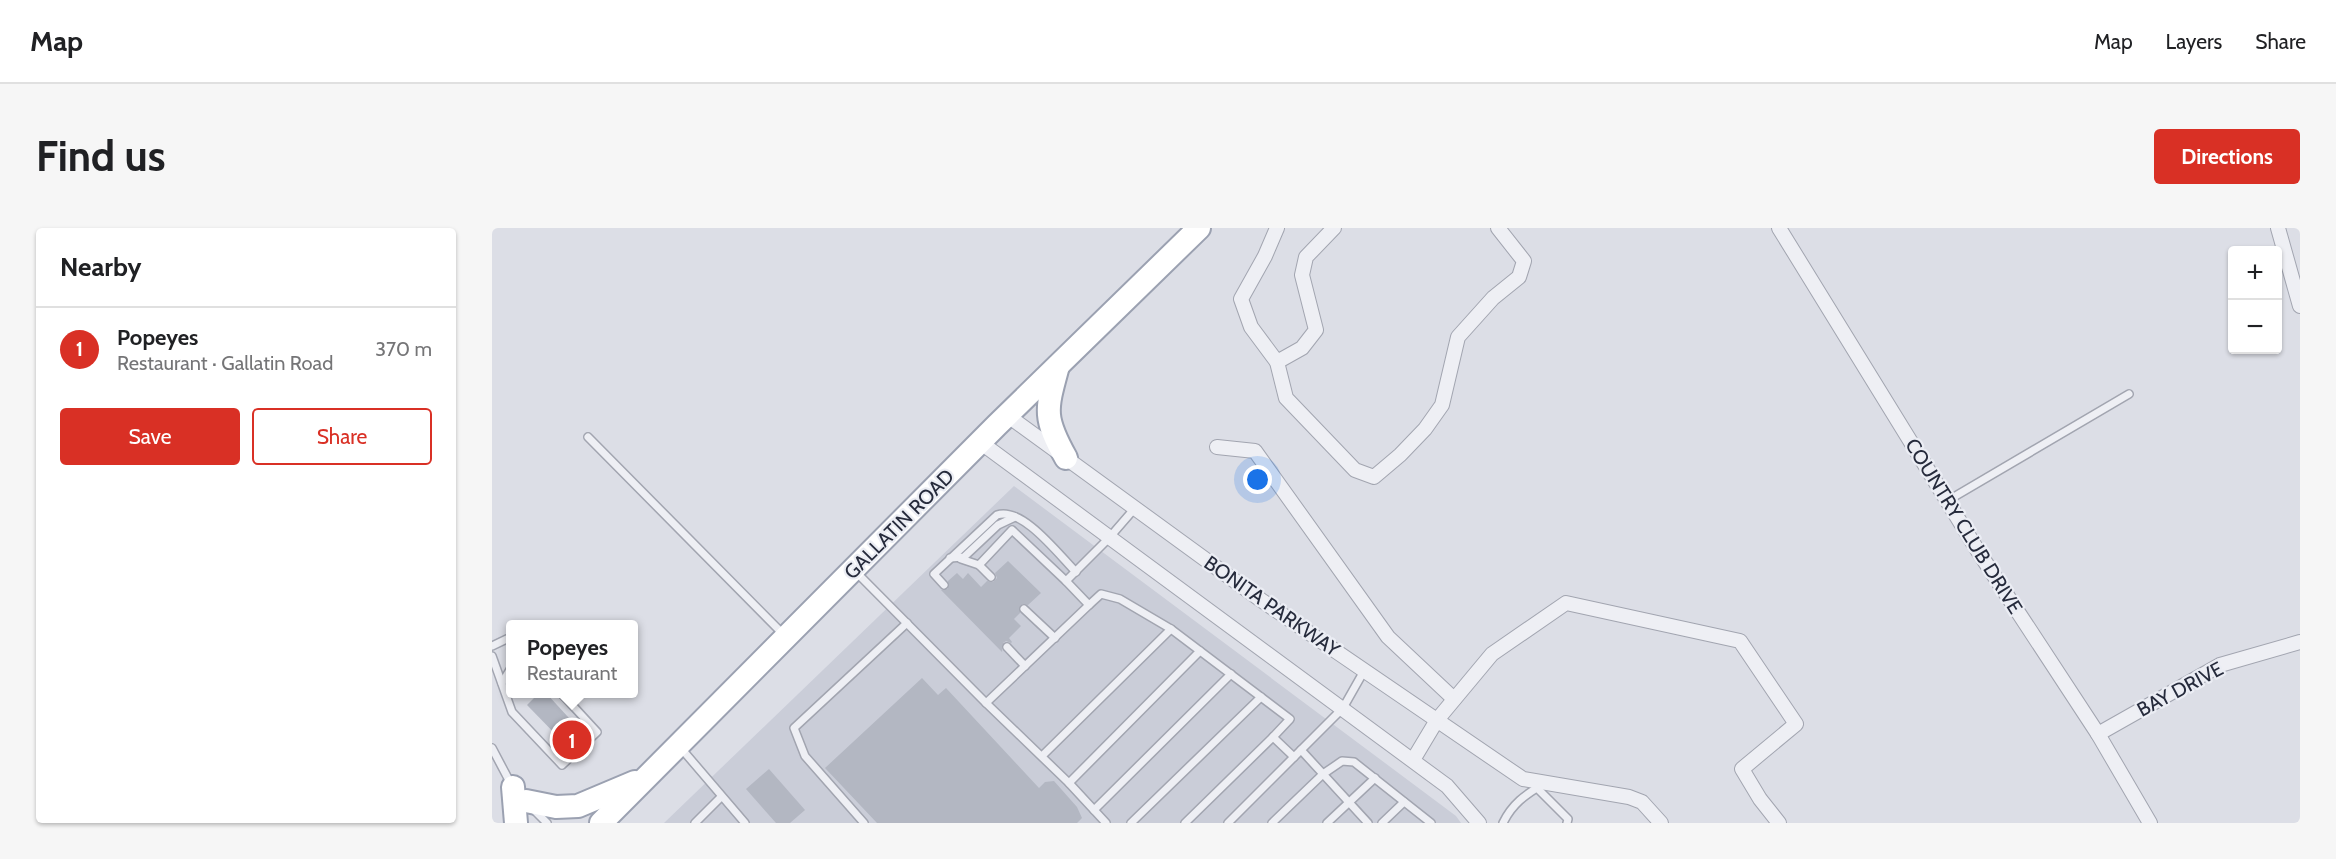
<!DOCTYPE html>
<meta charset="utf-8">
<style>
:root{--surface:#fff;--page:#f6f6f6;--text:#202124;--muted:#757577;--line:#e0e0e0;--accent:#d93025}
body{margin:0;font-family:Cabin,sans-serif;background:var(--page);color:var(--text)}
.controls{position:absolute;right:18px;top:18px;display:grid;overflow:hidden;border-radius:6px;box-shadow:0 2px 4px #0004}
.controls button{width:54px;height:54px;display:grid;place-items:center;padding:0;border:0;border-bottom:2px solid var(--line);background:var(--surface);color:var(--text);font:30px sans-serif}
.you{position:absolute;left:766px;top:252px;width:21px;height:21px;margin:-15px;border:4px solid #fff;border-radius:50%;background:#1a73e8;box-shadow:0 0 0 9px #1a73e833}
.badge{display:grid;place-items:center;width:39px;height:39px;border-radius:50%;background:var(--accent);color:#fff;font-size:20px;font-weight:700}
.pin{position:absolute;translate:-50% -50%;border:3px solid #fff;box-shadow:0 2px 6px #0006}
.popup{position:absolute;left:14px;top:392px;width:132px;height:78px;box-sizing:border-box;display:grid;place-content:center;border-radius:6px;background:var(--surface);filter:drop-shadow(0 2px 4px #0005);font-size:20px;white-space:nowrap;color:var(--muted)}
.popup b{font-size:22px;color:var(--text)}
.popup::after{content:'';position:absolute;left:50%;top:100%;margin-left:-12px;border:12px solid transparent;border-top-color:var(--surface)}
.list{margin:0;padding:0;list-style:none}
h2{display:flex;justify-content:space-between;align-items:center;height:78px;margin:0;padding:0 24px;font-size:26px}
h2 small{font-size:20px;font-weight:400;color:var(--muted)}
.list li{display:grid;grid-template-columns:39px 1fr auto;gap:18px;align-items:center;box-sizing:border-box;height:84px;padding:0 24px;border-top:2px solid var(--line)}
.list b{display:block;font-size:22px;white-space:nowrap}
.list p{margin:0;font-size:20px;white-space:nowrap;color:var(--muted)}
.list em{font-size:20px;font-style:normal;color:var(--muted)}
.actions{display:flex;gap:12px;padding:18px 24px}
.actions a{flex:1;padding:14px 0;border:2px solid var(--accent);border-radius:6px;text-align:center;font-size:21px;color:var(--accent)}
.actions .main{background:var(--accent);color:#fff}
.map{position:relative;flex:none;width:1808px;height:595px;overflow:hidden;border-radius:6px}
header{display:flex;align-items:center;gap:36px;box-sizing:border-box;height:84px;padding:0 30px;background:var(--surface);border-bottom:2px solid var(--line)}
header strong{font-size:28px}
nav{display:flex;gap:33px;margin-inline-start:auto;font-size:21px}
.intro{display:flex;align-items:center;justify-content:space-between;box-sizing:border-box;height:144px;padding:0 36px}
h1{margin:0;font-size:42px}
.button{padding:15px 27px;border-radius:6px;background:var(--accent);color:#fff;font-size:21px;font-weight:700}
main{display:flex;gap:36px;padding:0 36px}
aside{flex:1;background:var(--surface);border-radius:6px;box-shadow:0 2px 4px #0004}
.map>svg:first-child{display:block}
</style>
<header>
<strong>Map</strong>
<nav><a>Map</a><a>Layers</a><a>Share</a></nav>
</header>
<div class="intro"><h1>Find us</h1><a class="button">Directions</a></div>
<main>
<aside>
<h2>Nearby<small></small></h2>
<ul class="list">
<li><span class="badge">1</span><div><b>Popeyes</b><p>Restaurant · Gallatin Road</p></div><em>370 m</em></li>
</ul>
<div class="actions"><a class="main">Save</a><a>Share</a></div>
</aside>
<div class="map">
<svg width="1808" height="595" viewBox="0 0 1808 595">
<rect width="100%" height="100%" fill="#dcdee6"/>
<path fill="#cacdd8" d="M522,258L964,588L969,595H172Z"/>
<g fill="#b3b7c2">
<path d="M516,333L549,365L536,377L531,376L528,378V385L522,391L529,398L517,410L520,414L519,415L514,413L511,415L510,424L449,362L456,361V353L465,345L471,351L476,345L489,359L495,353L501,354L505,350L503,345Z"/>
<path d="M430,450L446,467L454,460L547,560L553,554L562,553L585,579L590,590L585,595H385L333,540Z"/>
<path d="M47,465H54L88,502L73,516L35,477Z"/>
<path d="M277,541L313,582L298,595H284L254,561Z"/>
</g>
<g fill="none" stroke-linecap="round" stroke-linejoin="round">
<defs>
<g id="lane">
<path d="M96,209L292,407"/>
<path d="M1455,273L1637,166"/>
<path d="M458,330L472,329L506,297L523,289"/>
<path d="M469,331L487,337L499,349"/>
<path d="M487,337L520,302L574,353L597,377L609,366L628,371L679,401L798,491L781,509L802,529"/>
<path d="M363,343L494,475L577,555L614,595"/>
<path d="M574,353L617,310L643,280"/>
<path d="M452,357L442,346L505,287C530,278 567,327 584,344"/>
<path d="M532,381L563,410"/>
<path d="M0,418L19,409"/>
<path d="M515,419L533,438"/>
<path d="M0,428L20,484L70,537L105,504L70,466"/>
<path d="M10,455L19,440"/>
<path d="M494,475L597,377"/>
<path d="M188,519L253,595"/>
<path d="M0,520L19,556"/>
<path d="M809,522L876,595"/>
<path d="M550,528L679,401"/>
<path d="M577,555L708,423"/>
<path d="M1045,560L1076,591L1075,595"/>
<path d="M42,582L55,595"/>
<path d="M602,582L739,446"/>
<path d="M203,595L229,569"/>
<path d="M372,595L313,528L302,500L415,395"/>
<path d="M639,595L769,469"/>
<path d="M693,595L781,509"/>
<path d="M736,595L851,480L872,443"/>
<path d="M780,595L831,546L850,533L862,534L939,595"/>
<path d="M835,595L883,550"/>
<path d="M890,595L912,574"/>
<path d="M1011,595C1020,576 1033,567 1051,556"/>
</g>
<g id="street">
<path d="M785,0L773,28L749,71L759,99L785,134L794,170L863,242L882,249L908,227L933,201L950,177L966,109L1001,70L1027,49L1032,33L1006,0"/>
<path d="M1287,0L1486,323L1606,506L1658,595"/>
<path d="M1786,0L1808,78"/>
<path d="M785,134L810,120L824,102L810,47L814,29L842,0"/>
<path d="M515,187L769,372L1031,551L1137,569L1150,574L1169,595"/>
<path d="M488,214L955,558L987,595"/>
<path d="M725,219L763,223L896,409L962,471"/>
<path d="M1606,506L1728,437L1808,414"/>
<path d="M921,532L945,492L1000,426L1074,375L1248,413L1304,496L1250,541L1268,571L1287,595"/>
</g>
<g id="primary">
<path d="M566,138C554,182 551,189 574,230"/>
<path d="M21,559L24,595"/>
<path d="M34,573L64,579L86,578L143,554"/>
<path d="M109,595L505,197L707,0"/>
</g>
</defs>
<use href="#lane" stroke="#a2a5b0" stroke-width="10"/>
<use href="#street" stroke="#a2a5b0" stroke-width="16"/>
<use href="#primary" stroke="#9ba1b1" stroke-width="26"/>
<use href="#lane" stroke="#eeeff4" stroke-width="7"/>
<use href="#street" stroke="#eeeff4" stroke-width="14"/>
<use href="#primary" stroke="#fff" stroke-width="22"/>
</g>
<g text-anchor="middle" dominant-baseline="central" stroke-width="4.5" stroke-linejoin="round" paint-order="stroke">
<g font-size="20" fill="#262b3c" stroke="#ebedf4">
<text transform="translate(407 296) rotate(-45)">GALLATIN ROAD</text>
<text transform="translate(1472 298) rotate(58)">COUNTRY CLUB DRIVE</text>
<text transform="translate(780 378) rotate(35)">BONITA PARKWAY</text>
<text transform="translate(1688 461) rotate(-28)">BAY DRIVE</text>
</g>
</g>
</svg>
<div class="controls">
<button>+</button>
<button>−</button>
</div>
<div class="you"></div>
<div class="pin badge" style="left:80px;top:512px">1</div>
<div class="popup"><b>Popeyes</b>Restaurant</div>
</div>
</main>
